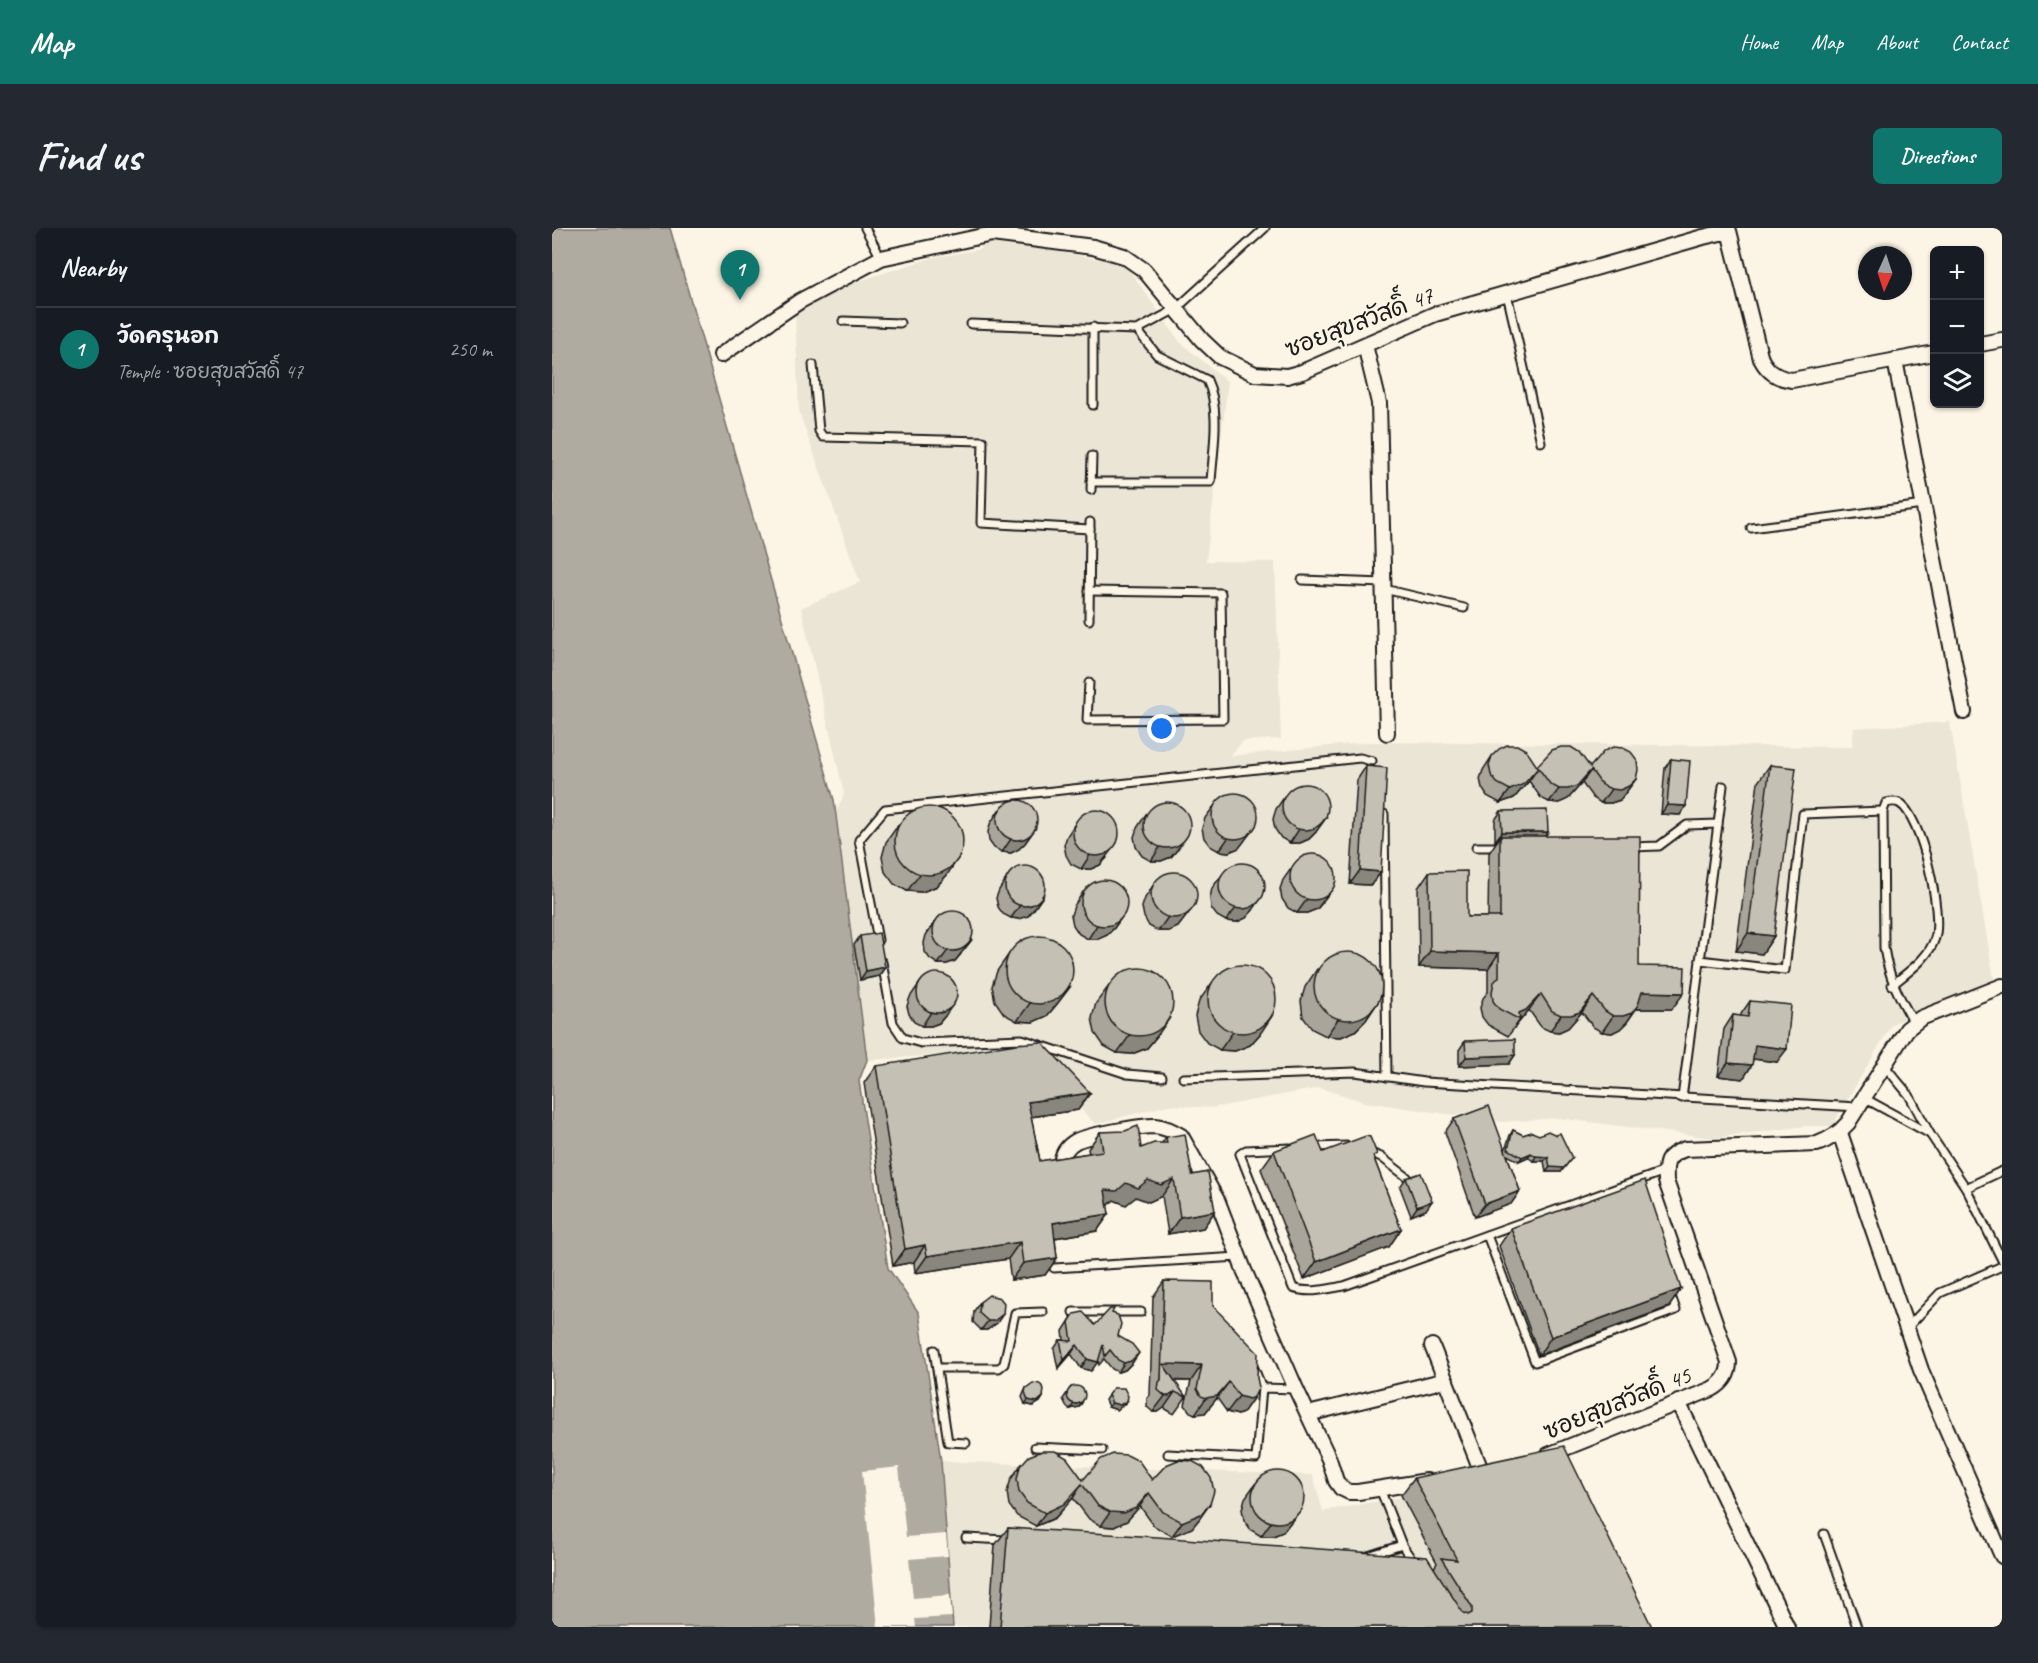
<!DOCTYPE html>
<meta charset="utf-8">
<style>
:root{--surface:#171b24;--page:#242831;--text:#f1f3f6;--muted:#9ea1a6;--line:#363941;--accent:#0f766e}
body{margin:0;font-family:Caveat,"Playpen Sans Thai",sans-serif;background:var(--page);color:var(--text)}
.controls{position:absolute;right:18px;top:18px;display:grid;overflow:hidden;border-radius:9px;box-shadow:0 2px 4px #0004}
.controls button{width:54px;height:54px;display:grid;place-items:center;padding:0;border:0;border-bottom:2px solid var(--line);background:var(--surface);color:var(--text);font:30px sans-serif}
.compass{position:absolute;left:1306px;top:18px;width:54px;height:54px;border-radius:50%;background:var(--surface);box-shadow:0 2px 4px #0004;rotate:183deg}
.you{position:absolute;left:610px;top:501px;width:21px;height:21px;margin:-15px;border:4px solid #fff;border-radius:50%;background:#1a73e8;box-shadow:0 0 0 9px #1a73e833}
.badge{display:grid;place-items:center;width:39px;height:39px;border-radius:50%;background:var(--accent);color:#fff;font-size:20px;font-weight:700}
.pin{position:absolute;translate:-50% -50px;filter:drop-shadow(0 2px 3px #0008)}
.pin::after{content:'';position:absolute;top:32px;width:21px;height:18px;background:inherit;clip-path:polygon(0 0,100% 0,50% 100%)}
.list{margin:0;padding:0;list-style:none}
h2{display:flex;justify-content:space-between;align-items:center;height:78px;margin:0;padding:0 24px;font-size:26px}
h2 small{font-size:20px;font-weight:400;color:var(--muted)}
.list li{display:grid;grid-template-columns:39px 1fr auto;gap:18px;align-items:center;box-sizing:border-box;height:84px;padding:0 24px;border-top:2px solid var(--line)}
.list b{display:block;font-size:22px;white-space:nowrap}
.list p{margin:0;font-size:20px;white-space:nowrap;color:var(--muted)}
.list em{font-size:20px;font-style:normal;color:var(--muted)}
.icon{flex:none;width:33px;height:33px;fill:none;stroke:currentColor;stroke-width:2;stroke-linecap:round;stroke-linejoin:round}
.map{position:relative;flex:none;width:1450px;height:1399px;overflow:hidden;border-radius:9px}
header{display:flex;align-items:center;gap:36px;box-sizing:border-box;height:84px;padding:0 30px;background:var(--accent);color:#fff}
header strong{font-size:28px}
nav{display:flex;gap:33px;margin-inline-start:auto;font-size:21px}
.intro{display:flex;align-items:center;justify-content:space-between;box-sizing:border-box;height:144px;padding:0 36px}
h1{margin:0;font-size:42px}
.button{padding:15px 27px;border-radius:9px;background:var(--accent);color:#fff;font-size:21px;font-weight:700}
main{display:flex;gap:36px;padding:0 36px}
aside{flex:1;background:var(--surface);border-radius:9px;box-shadow:0 2px 4px #0004}
.map>svg:first-child{display:block}
</style>
<header>
<strong>Map</strong>
<nav><a>Home</a><a>Map</a><a>About</a><a>Contact</a></nav>
</header>
<div class="intro"><h1>Find us</h1><a class="button">Directions</a></div>
<main>
<aside>
<h2>Nearby<small></small></h2>
<ul class="list">
<li><span class="badge">1</span><div><b>วัดครุนอก</b><p>Temple · ซอยสุขสวัสดิ์ 47</p></div><em>250 m</em></li>
</ul>
</aside>
<div class="map">
<svg width="1450" height="1399" viewBox="0 0 1450 1399">
<rect width="100%" height="100%" fill="#fcf5e5"/>
<filter id="ink" filterUnits="userSpaceOnUse"><feTurbulence type="fractalNoise" baseFrequency=".0167" numOctaves="2"/><feDisplacementMap in="SourceGraphic" scale="12" xChannelSelector="R" yChannelSelector="G"/><feConvolveMatrix kernelMatrix="1 2 1 2 8 2 1 2 1" color-interpolation-filters="sRGB"/></filter>
<g filter="url(#ink)">
<g fill="#ebe5d6">
<path d="M429,10L573,36L628,114L676,154L654,333L723,334L729,511L691,513L678,528L817,514L1300,519L1302,500L1398,494L1442,751L1340,796L1280,898H1255L1160,910L1006,890L950,894L813,874L768,860L660,880L616,877L544,896L463,819L404,826L315,832L284,585L292,566L249,380L308,354L247,184L243,85L294,57L379,30L429,21Z"/>
<path d="M389,1233L761,1247L771,1283L989,1244L1066,1399H401Z"/>
</g>
<path fill="#b0aba1" stroke="#75726c" stroke-width="1.5" d="M0,0H118L282,572L315,832L307,853L336,1040L367,1085L389,1233L401,1399H0Z"/>
<path fill="#fcf5e5" d="M347,1239L354,1309L394,1306L396,1328L357,1331L361,1370L398,1367L400,1389L363,1391L364,1399H326L310,1243Z"/>
<g fill="none" stroke-linecap="round" stroke-linejoin="round">
<defs>
<g id="lane">
<path d="M313,0L329,30"/>
<path d="M955,66L989,214"/>
<path d="M291,93L348,95"/>
<path d="M419,96L585,102L624,81L713,0"/>
<path d="M541,99V177"/>
<path d="M261,137L267,203L271,209L431,213L429,295L538,301"/>
<path d="M539,254H659C661,222 669,182 655,152L605,127L585,102"/>
<path d="M539,262L540,228"/>
<path d="M1199,300L1371,277"/>
<path d="M750,352L832,355"/>
<path d="M832,361L912,380"/>
<path d="M537,392L538,294"/>
<path d="M537,455L535,492L671,491L669,365L537,363"/>
<path d="M832,586L835,849"/>
<path d="M924,619H949"/>
<path d="M1080,619L1107,618L1135,597L1166,596"/>
<path d="M326,712L307,612L333,581L808,530L820,533"/>
<path d="M1148,732L1233,742L1251,586L1331,583"/>
<path d="M330,734L341,795L351,810L369,815L470,811L575,846L610,849"/>
<path d="M1340,757C1356,744 1377,730 1383,710C1391,687 1370,587 1347,575C1343,573 1338,574 1334,575L1331,583L1332,720C1337,751 1347,769 1362,795"/>
<path d="M1332,837L1357,867L1378,906L1414,960L1450,1032"/>
<path d="M631,850L803,844L872,854L1306,879"/>
<path d="M1130,870L1171,558"/>
<path d="M1312,870L1378,906"/>
<path d="M761,919L795,918"/>
<path d="M738,920L694,922L688,926L741,1060C757,1066 775,1061 792,1058L1113,943"/>
<path d="M817,924L829,929L855,949"/>
<path d="M1414,960L1450,943"/>
<path d="M935,1007L983,1134L1124,1082L1118,1065"/>
<path d="M502,1040L687,1029"/>
<path d="M521,1084H589"/>
<path d="M1354,1101L1388,1065L1450,1038"/>
<path d="M382,1122L396,1214L414,1215"/>
<path d="M385,1140H447L452,1136L463,1085L491,1084"/>
<path d="M702,1140L710,1160"/>
<path d="M483,1219L550,1222"/>
<path d="M616,1226L704,1231L710,1160L744,1161"/>
<path d="M828,1261L850,1317L862,1335"/>
<path d="M1272,1306L1305,1399"/>
<path d="M414,1310L454,1312"/>
<path d="M816,1328L850,1317"/>
</g>
<g id="street">
<path d="M1428,116L1450,112"/>
<path d="M813,117L827,175L835,505"/>
<path d="M169,127L248,73L329,30L440,6L541,19L572,28L592,42L650,112L668,129L703,146L735,148L750,144L883,86L1151,9L1177,3L1209,131C1216,144 1225,150 1240,152L1382,125"/>
<path d="M1343,132L1412,484"/>
<path d="M1288,905L1369,1142L1450,1328"/>
<path d="M509,936C510,926 515,918 524,913C537,907 588,898 603,898C612,899 621,903 629,908L666,974L692,1042L744,1161L777,1231L784,1253L789,1260L797,1264H806L875,1253"/>
<path d="M880,1118L929,1242"/>
<path d="M1126,1174L1235,1399"/>
<path d="M756,1186L894,1152"/>
<path d="M996,1227L1160,1161C1171,1155 1177,1147 1177,1134L1114,953C1113,934 1114,928 1133,921L1265,916C1279,911 1287,905 1296,895L1355,801L1369,790L1450,758"/>
</g>
</defs>
<use href="#lane" stroke="#1c1c1c" stroke-width="11"/>
<use href="#street" stroke="#1c1c1c" stroke-width="18"/>
<use href="#lane" stroke="#fcf5e5" stroke-width="7"/>
<use href="#street" stroke="#fcf5e5" stroke-width="14"/>
</g>
<g fill="#a9a59a" stroke="#1c1c1c" stroke-width="1.5">
<path d="M940,528L985,538L1038,539L1084,551L1068,572L1059,575H1049L1041,570L1030,555L1016,571L1007,575L997,574L989,570L977,553L962,570L948,575L935,568L930,560L928,551L931,542Z"/>
<path d="M1119,531L1134,578L1128,587L1109,586L1113,540Z"/>
<path d="M1218,537L1222,708L1210,726L1184,723L1206,554Z"/>
<path d="M814,538L829,644L819,657L798,656L805,552Z"/>
<path d="M733,568L764,604L757,611L748,615H738L729,610L723,601L721,591L724,581Z"/>
<path d="M663,577L693,612L687,620L677,624L667,623L658,618L652,610L650,600L653,590Z"/>
<path d="M447,582L483,601L473,615L467,621L459,625L450,624L442,620L437,613L436,604L438,596Z"/>
<path d="M949,583L996,604L993,608L1087,738L1120,781H1084L1075,794L1068,801L1060,805L1050,804L1041,799L1030,784L1016,800L1007,804L998,803L989,799L977,782L963,799L956,808L936,797L930,789L928,780L931,770L936,764V741L867,739L866,660L877,644L915,689H936L937,625L945,613H943V592Z"/>
<path d="M594,586L625,622L619,629L609,633H599L590,628L584,619L582,609L585,600Z"/>
<path d="M524,594L555,630L548,637L539,641H529L519,636L514,627L512,617L515,608Z"/>
<path d="M347,596L395,647L385,658L370,664L355,663L342,656L333,644L330,629L334,614Z"/>
<path d="M741,638L771,674L765,681L755,685H745L736,680L730,671L728,661L731,652Z"/>
<path d="M670,647L701,682L694,690L685,694L674,693L665,688L659,680L658,670L660,660Z"/>
<path d="M456,648L491,668L482,681L476,688L467,691L459,690L451,686L446,679L444,670L447,662Z"/>
<path d="M602,656L642,678L626,699L617,703H606L597,698L592,689L590,679L593,670Z"/>
<path d="M531,664L572,686L562,700L555,707L546,711H536L527,706L521,697L519,687L522,678Z"/>
<path d="M383,694L409,726L403,733L395,736H386L378,731L373,724L372,715L374,707Z"/>
<path d="M308,708L333,739L327,748L308,752L302,717Z"/>
<path d="M457,726L518,759L505,776L495,788L481,794L465,793L452,786L443,773L440,758L445,743Z"/>
<path d="M765,741L826,774L814,792L803,803L789,809L774,808L760,801L751,789L749,773L753,759Z"/>
<path d="M660,755L708,806L698,817L683,823L668,822L655,815L646,803L643,788L647,773Z"/>
<path d="M367,756L393,788L387,795L379,798H370L362,794L357,786L355,778L358,769Z"/>
<path d="M557,758L605,808L595,820L580,826L565,825L552,818L543,805L540,790L544,775Z"/>
<path d="M1198,773L1225,834L1201,831L1200,837L1191,851L1166,848L1172,801L1181,787L1189,788V786Z"/>
<path d="M913,813L963,827L957,836L907,838V822Z"/>
<path d="M324,838L538,865L526,882L479,889L488,933L537,925L536,921L548,904L589,920L610,915L614,909L640,947L663,983L651,1000L616,1006L610,968L597,974L584,969L574,977L562,972L555,978L557,986L545,1003L503,1010L505,1030L493,1047L459,1052L456,1031L363,1045L362,1034L341,1038L312,855Z"/>
<path d="M902,891L953,922L958,907L961,902L971,907L980,904L1009,944H994L992,933H981L976,929L967,933L955,927L968,963L959,976L923,989L893,904Z"/>
<path d="M722,923L771,924L822,931L849,1001L837,1019L752,1051L709,941Z"/>
<path d="M854,950L874,982L859,988L848,959Z"/>
<path d="M959,1000L1129,1061L1117,1079L987,1127L947,1018Z"/>
<path d="M612,1053L661,1078L702,1169L691,1185L686,1187L675,1184L665,1170L653,1185L643,1186L638,1184L633,1177L639,1153H622L634,1169L622,1186L612,1180L606,1184H601L595,1179V1170L598,1167L601,1069Z"/>
<path d="M428,1074L445,1095L435,1102H429L421,1094L422,1083Z"/>
<path d="M560,1085L566,1108L581,1134L573,1142L566,1144L560,1141L552,1131L547,1137L546,1133L539,1143L529,1140L519,1126L506,1141L502,1121L508,1112H512L511,1103L522,1086L543,1097Z"/>
<path d="M519,1159L527,1179L518,1181L515,1179L511,1171Z"/>
<path d="M474,1160L491,1169L488,1174L481,1178L473,1176L470,1169Z"/>
<path d="M561,1160L575,1173L571,1177L565,1182L556,1179L553,1172Z"/>
<path d="M468,1238L531,1252H600L648,1290L640,1300L620,1308L602,1298L588,1278L575,1293L562,1299L549,1298L537,1291L521,1270L503,1290L484,1298L465,1288L457,1277L455,1264L459,1251Z"/>
<path d="M862,1250L1100,1399H437L443,1317L456,1300L882,1340L885,1335L849,1267Z"/>
<path d="M703,1256L749,1281L731,1304L721,1308H709L699,1302L692,1292L690,1281L693,1270Z"/>
</g>
<g fill="#89867d" stroke="#1c1c1c" stroke-width="1.5">
<path d="M986,540L977,553L962,570L948,575L958,562Z"/>
<path d="M1039,542L1030,555L1016,571L1007,575L997,574L1007,561Z"/>
<path d="M1084,551L1068,572L1059,575H1049L1059,561Z"/>
<path d="M1115,577L1134,578L1128,587L1109,586Z"/>
<path d="M774,590L764,604L757,611L748,615H738L747,601Z"/>
<path d="M703,599L687,620L677,624L667,623L676,610Z"/>
<path d="M483,601L473,615L467,621L459,625L450,624L459,611Z"/>
<path d="M950,604H996L989,613L948,608L945,613H943Z"/>
<path d="M635,608L625,622L619,629L609,633H599L608,619Z"/>
<path d="M564,616L548,637L539,641H529L538,627Z"/>
<path d="M407,629L395,647L385,658L370,664L355,663L368,646Z"/>
<path d="M808,642L829,644L819,657L798,656Z"/>
<path d="M781,660L765,681L755,685H745L755,671Z"/>
<path d="M491,668L482,681L476,688L467,691L459,690L468,677Z"/>
<path d="M710,669L701,682L694,690L685,694L674,693L684,680Z"/>
<path d="M642,678L626,699L617,703H606L616,689Z"/>
<path d="M572,686L562,700L555,707L546,711H536L545,697Z"/>
<path d="M1196,705L1222,708L1210,726L1184,723Z"/>
<path d="M419,713L403,733L395,736H386L396,722Z"/>
<path d="M878,723L947,725L936,741L867,739Z"/>
<path d="M333,739L327,748L308,752L314,743Z"/>
<path d="M518,759L505,776L495,788L481,794L465,793L478,775Z"/>
<path d="M1090,764L1132,765L1120,781H1084L1075,794L1068,801L1060,805L1050,804L1061,788Z"/>
<path d="M989,766L977,782L963,799L968,792L967,785Z"/>
<path d="M1041,768L1030,784L1016,800L1007,804L998,803L1009,787Z"/>
<path d="M826,774L814,792L803,803L789,809L774,808L786,791Z"/>
<path d="M402,775L393,788L387,795L379,798H370L379,784Z"/>
<path d="M720,788L708,806L698,817L683,823L668,822L680,805Z"/>
<path d="M617,791L605,808L595,820L580,826L565,825L578,807Z"/>
<path d="M1203,817L1235,821L1225,834L1193,830Z"/>
<path d="M963,827L957,836L907,838L914,829Z"/>
<path d="M1176,835L1200,837L1191,851L1166,848Z"/>
<path d="M538,865L526,882L464,891L476,874Z"/>
<path d="M979,925L976,929L967,933L970,929Z"/>
<path d="M984,928L996,929L992,933H981Z"/>
<path d="M1020,930L1009,944H994L998,939Z"/>
<path d="M622,951L610,968L597,974L584,969L574,977L562,972L553,980V962L574,955L596,952Z"/>
<path d="M968,963L959,976L923,989L933,976Z"/>
<path d="M880,973L874,982L859,988L865,979Z"/>
<path d="M663,983L651,1000L616,1006L628,989Z"/>
<path d="M557,986L545,1003L489,1012L501,995Z"/>
<path d="M849,1001L837,1019L752,1051L764,1034Z"/>
<path d="M468,1014L456,1031L363,1045L375,1028Z"/>
<path d="M373,1017L362,1034L341,1038L353,1021Z"/>
<path d="M505,1030L493,1047L459,1052L471,1035Z"/>
<path d="M1129,1061L1117,1079L987,1127L999,1109Z"/>
<path d="M451,1086L445,1095L435,1102H429L436,1093Z"/>
<path d="M525,1117L519,1126L506,1141L512,1132Z"/>
<path d="M587,1125L581,1134L573,1142L566,1144L572,1135Z"/>
<path d="M535,1131L546,1134L539,1143L529,1140Z"/>
<path d="M611,1136L650,1137L639,1153L609,1152Z"/>
<path d="M677,1154L665,1170L653,1185L643,1186L654,1170Z"/>
<path d="M623,1164L612,1180L606,1184H601L613,1168Z"/>
<path d="M687,1168L702,1169L691,1185L686,1187L675,1184Z"/>
<path d="M491,1169L488,1174L481,1178L473,1176L476,1172Z"/>
<path d="M575,1173L571,1177L565,1182L556,1179L560,1175Z"/>
<path d="M530,1175L527,1179L518,1181L522,1176Z"/>
<path d="M530,1256L521,1270L503,1290L484,1298L493,1285Z"/>
<path d="M597,1265L588,1278L575,1293L562,1299L549,1298L558,1284Z"/>
<path d="M658,1276L648,1290L640,1300L620,1308L630,1294Z"/>
<path d="M749,1281L731,1304L721,1308H709L719,1294Z"/>
</g>
<g fill="#c4c0b3" stroke="#1c1c1c" stroke-width="1.5">
<path d="M955,517H965L974,522L986,540L972,556L958,562L945,555L939,547L937,537L940,528L947,521Z"/>
<path d="M1009,519H1019L1027,524L1038,539L1052,523L1061,519L1071,520L1079,524L1085,532L1086,542L1084,551L1077,558L1068,562L1059,561L1050,557L1039,542L1025,558L1016,561H1007L998,556L985,538L1000,522Z"/>
<path d="M1119,531L1138,533L1134,578L1115,577Z"/>
<path d="M1218,537L1244,540L1222,708L1196,705Z"/>
<path d="M814,538L835,540L829,644L808,642Z"/>
<circle cx="753" cy="579" r="23"/>
<circle cx="683" cy="588" r="23"/>
<circle cx="465" cy="592" r="20"/>
<circle cx="615" cy="597" r="23"/>
<circle cx="377" cy="613" r="34"/>
<path d="M995,582L996,604H950L949,583Z"/>
<circle cx="544" cy="605" r="23"/>
<path d="M948,608H1088L1087,738L1133,739L1132,765L1090,764L1086,777L1080,785L1071,788H1061L1053,783L1041,768L1028,784L1019,787H1009L1000,783L989,766L974,782L967,785L968,792L947,781L941,773L940,764L942,754L947,749V725L878,723L877,644L915,643V689H948Z"/>
<circle cx="761" cy="649" r="23"/>
<circle cx="690" cy="658" r="23"/>
<circle cx="473" cy="658" r="20"/>
<circle cx="622" cy="667" r="23"/>
<circle cx="552" cy="675" r="23"/>
<circle cx="401" cy="703" r="20"/>
<path d="M327,705L333,739L314,743L308,708Z"/>
<circle cx="487" cy="742" r="34"/>
<circle cx="796" cy="758" r="34"/>
<circle cx="690" cy="771" r="34"/>
<circle cx="587" cy="774" r="34"/>
<circle cx="385" cy="765" r="20"/>
<path d="M1198,773L1239,777L1235,821L1203,817L1200,837L1176,835L1181,787L1196,789Z"/>
<path d="M963,811V827L914,829L913,813Z"/>
<path d="M490,814L538,865L476,874L488,933L551,923L548,904L573,903L586,898L589,920L602,915H615L614,909L633,906L640,947L656,944L663,983L628,989L622,951L609,957L596,952L586,960L574,955L565,963L553,962L557,986L501,995L505,1030L471,1035L468,1014L375,1028L373,1017L353,1021L324,838L464,816Z"/>
<path d="M937,878L968,963L933,976L902,891Z"/>
<path d="M961,902L971,907L980,904L987,907L996,903L1004,907L1008,905L1020,930L1012,940L998,939L996,929L984,928L979,925L970,929L956,921Z"/>
<path d="M764,907L771,924L814,908L818,909L825,926L821,928L849,1001L764,1034L722,923Z"/>
<path d="M869,945L880,973L865,979L854,950Z"/>
<path d="M1093,952L1129,1061L999,1109L959,1000Z"/>
<path d="M612,1053L661,1054V1078L706,1125L705,1150L707,1159L702,1169L697,1171L687,1168L677,1154L665,1168L654,1170L649,1168L645,1161L650,1137L611,1136L634,1169L623,1164L617,1168H613L606,1162L607,1154L609,1152Z"/>
<path d="M437,1067L448,1070L452,1075L451,1086L442,1093H436L427,1085L428,1074Z"/>
<path d="M558,1081H562L560,1085L566,1087L569,1096L566,1108L580,1116L587,1125L579,1133L572,1135L566,1132L558,1122L553,1128L551,1117L546,1134L535,1131L525,1117L512,1132L508,1112L520,1113L517,1094L522,1086L531,1084L543,1097Z"/>
<path d="M481,1155L488,1156L492,1161L491,1169L485,1174L476,1172L473,1164L474,1160Z"/>
<circle cx="524" cy="1167" r="9"/>
<path d="M561,1160H572L576,1168L575,1173L568,1177L560,1175L556,1167Z"/>
<path d="M1012,1218L1100,1399H448L456,1300L605,1309L875,1329L911,1385L916,1387L920,1385V1379L889,1330L905,1332L862,1250Z"/>
<path d="M490,1223H503L515,1230L531,1252L549,1231L561,1226L575,1227L587,1233L600,1252L614,1237L626,1232L640,1233L651,1239L659,1250L662,1263L658,1276L649,1286L630,1294L611,1284L597,1265L584,1280L572,1285L558,1284L546,1278L530,1256L512,1276L493,1285L475,1275L467,1264L465,1251L468,1238L477,1228Z"/>
<circle cx="726" cy="1269" r="26"/>
</g>
</g>
<g text-anchor="middle" dominant-baseline="central" stroke-width="5" stroke-linejoin="round" paint-order="stroke">
<g font-size="24" fill="#1c1c1c" stroke="#fcf5e5">
<text transform="translate(807 94) rotate(-21)">ซอยสุขสวัสดิ์ 47</text>
<text transform="translate(1065 1175) rotate(-22)">ซอยสุขสวัสดิ์ 45</text>
</g>
</g>
</svg>
<div class="controls">
<button>+</button>
<button>−</button>
<button><svg class="icon" aria-label="layers" viewBox="0 0 24 24"><path d="M12 4l9 5-9 5-9-5zM3 14l9 5 9-5"/></svg></button>
</div>
<svg class="compass" viewBox="-18 -18 36 36"><path d="M0-13l5 13h-10z" fill="#e53935"/><path d="M0 13l5-13h-10z" fill="#9ea1a6"/></svg>
<div class="you"></div>
<div class="pin badge" style="left:188px;top:72px">1</div>
</div>
</main>
